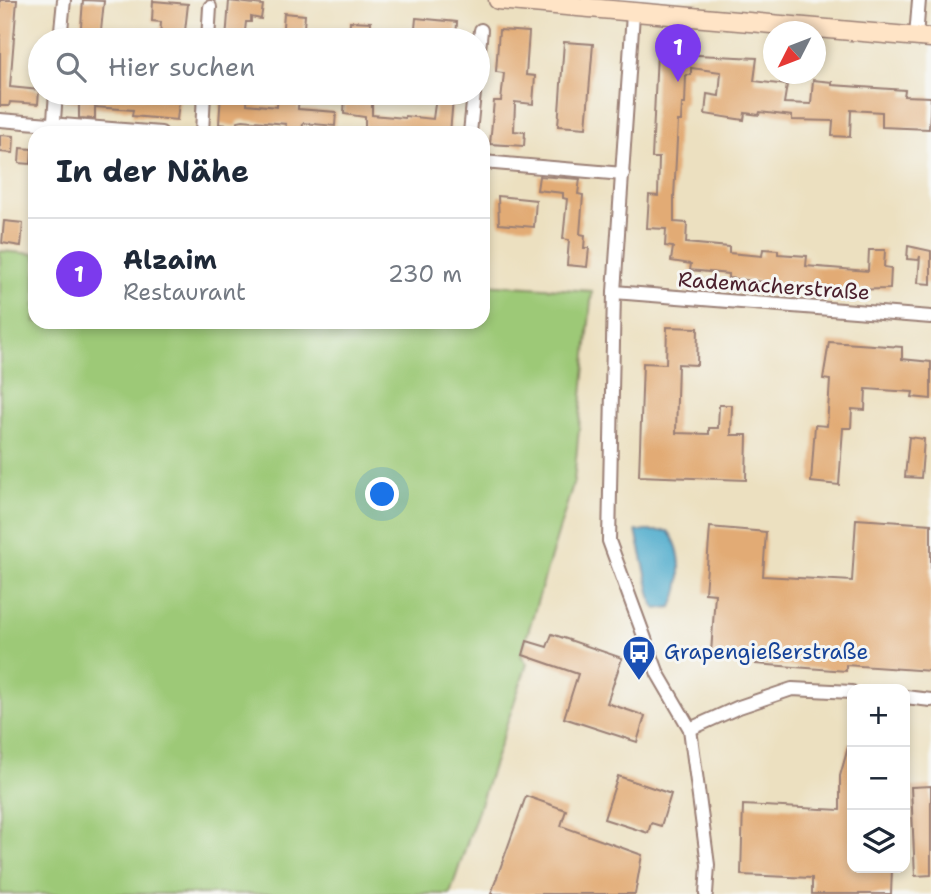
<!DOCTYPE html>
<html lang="de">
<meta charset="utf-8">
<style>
:root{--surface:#fff;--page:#f6f6f7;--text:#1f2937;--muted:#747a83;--line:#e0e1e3;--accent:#7c3aed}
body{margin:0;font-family:"Shantell Sans",sans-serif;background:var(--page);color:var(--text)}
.controls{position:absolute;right:21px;bottom:21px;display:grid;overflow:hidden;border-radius:14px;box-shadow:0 4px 10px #0003}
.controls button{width:63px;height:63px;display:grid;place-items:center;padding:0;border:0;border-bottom:2px solid var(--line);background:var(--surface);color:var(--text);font:35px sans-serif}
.compass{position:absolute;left:763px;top:21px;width:63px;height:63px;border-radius:50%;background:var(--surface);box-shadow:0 4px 10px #0003;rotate:228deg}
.you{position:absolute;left:383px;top:495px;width:24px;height:24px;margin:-18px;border:5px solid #fff;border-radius:50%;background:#1a73e8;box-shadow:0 0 0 10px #1a73e833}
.badge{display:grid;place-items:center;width:46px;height:46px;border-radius:50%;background:var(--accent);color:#fff;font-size:23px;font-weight:700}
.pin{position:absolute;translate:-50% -58px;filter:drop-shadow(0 2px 4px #0008)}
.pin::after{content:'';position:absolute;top:37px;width:24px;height:21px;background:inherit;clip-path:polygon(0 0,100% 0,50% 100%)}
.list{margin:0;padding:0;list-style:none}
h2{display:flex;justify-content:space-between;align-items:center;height:91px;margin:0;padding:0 28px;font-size:30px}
h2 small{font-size:23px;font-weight:400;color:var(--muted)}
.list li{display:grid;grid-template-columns:46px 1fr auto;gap:21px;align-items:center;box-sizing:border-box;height:112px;padding:0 28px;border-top:2px solid var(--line)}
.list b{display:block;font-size:26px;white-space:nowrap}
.list p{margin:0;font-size:23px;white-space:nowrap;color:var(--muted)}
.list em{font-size:23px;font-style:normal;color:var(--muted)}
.icon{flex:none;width:38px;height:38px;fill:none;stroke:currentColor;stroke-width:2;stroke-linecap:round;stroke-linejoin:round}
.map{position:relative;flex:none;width:931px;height:894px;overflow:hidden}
.search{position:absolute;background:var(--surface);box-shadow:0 4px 10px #0003;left:28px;top:28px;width:462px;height:77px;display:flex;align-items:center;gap:18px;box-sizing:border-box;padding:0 24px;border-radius:38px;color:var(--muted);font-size:26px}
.panel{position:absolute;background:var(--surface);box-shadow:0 4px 10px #0003;left:28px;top:126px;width:462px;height:203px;border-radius:21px}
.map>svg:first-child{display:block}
</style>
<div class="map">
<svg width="931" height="894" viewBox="0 0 931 894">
<rect width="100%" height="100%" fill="#f6f6f2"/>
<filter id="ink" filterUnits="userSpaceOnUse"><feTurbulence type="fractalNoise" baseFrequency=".0143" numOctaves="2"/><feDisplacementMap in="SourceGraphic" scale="14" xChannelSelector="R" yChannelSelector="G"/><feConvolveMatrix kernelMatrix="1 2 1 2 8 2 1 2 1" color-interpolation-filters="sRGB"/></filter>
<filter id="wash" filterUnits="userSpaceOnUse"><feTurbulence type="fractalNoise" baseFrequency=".00686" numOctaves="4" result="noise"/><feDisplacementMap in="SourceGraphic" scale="28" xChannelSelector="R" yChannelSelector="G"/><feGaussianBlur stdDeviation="1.57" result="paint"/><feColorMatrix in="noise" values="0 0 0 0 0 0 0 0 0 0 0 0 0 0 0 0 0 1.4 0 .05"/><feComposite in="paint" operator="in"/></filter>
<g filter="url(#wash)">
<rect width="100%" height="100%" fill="#ece0c0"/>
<path fill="#9dc977" stroke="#747451" stroke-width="2" d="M0,251L35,254V322H483V284L592,291L574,481L521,655L527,664L450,894H0Z"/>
<path fill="#4dabcc" stroke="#4c657c" stroke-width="2" d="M636,531H668C684,550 683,585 672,607L656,609L653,605Z"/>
<g id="blocks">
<g fill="#e2ab74">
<path d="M0,0H17L10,87L39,90L38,104L10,102L9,106H0Z"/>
<path d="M83,0L104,1L100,40H80Z"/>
<path d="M153,1L188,4L184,40L160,38L161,22L152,21Z"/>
<path d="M229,1L263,5L261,19L251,17V22H246L244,40H226Z"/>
<path d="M284,13L305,15L303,40H282Z"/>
<path d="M416,18L457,22L456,40H438L439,35L422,33L423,29H415Z"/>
<path d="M350,21L371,22L370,40H349Z"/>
<path d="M499,30L529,32L526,75L535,76L533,104L515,102L514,131L525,132L524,146L490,144L494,101H501L504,73L496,72Z"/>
<path d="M564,42L593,44L586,128L558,126Z"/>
<path d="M657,53L757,58L754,81L787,85L784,103L811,104L813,80L832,82V85L905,90L904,96L931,97L929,129L882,127V112L851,110L850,137L832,136L833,121L792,120V116L760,112L759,115L745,113L744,120L705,114L707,94L719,96L721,72L691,68V75H686L685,104H682L681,121H678L674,197V222L687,223L686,243L729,247V253L762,256L763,249L778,250V254L807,256L806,266L868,271L869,250H885L884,267L891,268L890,289L837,290L728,278V274L690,270L691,264L671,261L673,247L665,246L666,229L647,228L649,195L658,196L659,158H652Z"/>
<path d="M65,93L162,99V93H180L177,120L132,116L133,110L95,107V119L79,118V103L64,101Z"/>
<path d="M221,93H248L247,104L277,107L278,93H299L298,109L336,112L335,126L303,123L302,133H285L286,124L243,120L238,121L237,126L219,124Z"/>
<path d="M345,93H367L366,103H372V115L405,118V116L433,119L436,97L453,99L450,133L365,128V117L344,114Z"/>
<path d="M0,135L14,136L13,153L0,152Z"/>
<path d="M20,148L32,149L31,164L19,163Z"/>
<path d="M539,176L580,179L578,194L583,195L580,234L585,235L584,248H589L587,267L567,265L569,240L563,239L567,199L563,198V193L537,190Z"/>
<path d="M498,196L536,200L534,227L499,224Z"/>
<path d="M4,221L23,223L21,246L2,243Z"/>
<path d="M908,246L931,251V284L918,283L920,256L919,260L907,259Z"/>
<path d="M667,327L698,328L697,365L678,364L676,433L709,434V428H718L719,405H732L731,435H747L746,480L639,476L643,363L666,364Z"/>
<path d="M829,342L902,347V359L931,362V399L912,397L913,392L866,389L865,410L852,409L851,428H843L839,485L811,482L815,425L827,426L830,380L823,379Z"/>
<path d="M909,437L924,439L921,478L905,477Z"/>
<path d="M856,519L931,524V671L846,665V671L756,664L757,657L711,654L715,594L705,593L710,527L766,532L763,576L852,581Z"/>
<path d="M552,634L622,658L607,703L645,716L637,742L564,718L578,674L523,655L527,641L547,647Z"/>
<path d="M849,744L852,745V868H892L891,894H812V878L741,875L743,805L840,810V776Z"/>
<path d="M618,776L671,794L661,826L651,823L648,833L604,819Z"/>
<path d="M931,786V875L915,876L911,787Z"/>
<path d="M526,796L566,810L561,826L642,855L635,894H491Z"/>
</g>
</g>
</g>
<g filter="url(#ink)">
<use href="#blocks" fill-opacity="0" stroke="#9b8076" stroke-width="2"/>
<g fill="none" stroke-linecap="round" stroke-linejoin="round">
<defs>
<g id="minor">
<path d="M633,14L614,292L609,541L658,674L690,729L708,865L706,894"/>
<path d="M916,37L919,0"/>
<path d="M60,40L64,0"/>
<path d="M208,40L210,7"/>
<path d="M478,60L481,30"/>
<path d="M0,120L161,133"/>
<path d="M53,133L56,93"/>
<path d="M202,133L204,93"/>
<path d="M470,133L474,93"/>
<path d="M483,162L623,174"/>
<path d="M614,292L931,317"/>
<path d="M905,697L931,700"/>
<path d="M690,729L739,707L792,689L852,692"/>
</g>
<path id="secondary" d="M498,0L931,38"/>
</defs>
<use href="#minor" stroke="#9b8076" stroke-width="16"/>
<use href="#secondary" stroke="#9b8076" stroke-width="21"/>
<use href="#minor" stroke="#fff" stroke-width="12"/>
<use href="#secondary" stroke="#ffe4c6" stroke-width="18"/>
</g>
</g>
<defs>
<symbol id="bus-pin" viewBox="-11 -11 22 30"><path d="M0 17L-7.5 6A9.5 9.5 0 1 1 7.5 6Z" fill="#1a4fb4" stroke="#f6f6f2"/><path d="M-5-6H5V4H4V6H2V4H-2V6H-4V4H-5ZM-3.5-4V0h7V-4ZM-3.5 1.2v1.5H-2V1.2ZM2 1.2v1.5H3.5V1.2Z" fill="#fff"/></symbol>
</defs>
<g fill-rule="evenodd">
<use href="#bus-pin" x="620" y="633" width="38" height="52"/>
</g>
<g text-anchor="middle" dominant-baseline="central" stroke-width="6" stroke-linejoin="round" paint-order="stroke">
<g font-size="21" fill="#4a1f2b" stroke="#f6f6f2">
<text transform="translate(774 286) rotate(4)">Rademacherstraße</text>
</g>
<g font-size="21" fill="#164399" stroke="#f6f6f2" text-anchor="start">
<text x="664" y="652">Grapengießerstraße</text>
</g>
</g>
</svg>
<div class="controls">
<button>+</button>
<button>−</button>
<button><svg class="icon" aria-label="layers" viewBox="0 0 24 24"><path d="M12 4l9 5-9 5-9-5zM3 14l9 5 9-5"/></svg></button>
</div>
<svg class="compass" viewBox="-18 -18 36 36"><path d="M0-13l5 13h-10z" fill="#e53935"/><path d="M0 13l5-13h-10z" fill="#747a83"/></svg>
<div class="you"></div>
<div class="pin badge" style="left:678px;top:82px">1</div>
<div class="search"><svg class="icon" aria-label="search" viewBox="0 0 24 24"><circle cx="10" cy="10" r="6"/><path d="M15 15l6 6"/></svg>Hier suchen</div>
<section class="panel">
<h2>In der Nähe<small></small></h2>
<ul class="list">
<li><span class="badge">1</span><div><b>Alzaim</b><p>Restaurant</p></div><em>230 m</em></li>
</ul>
</section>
</div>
